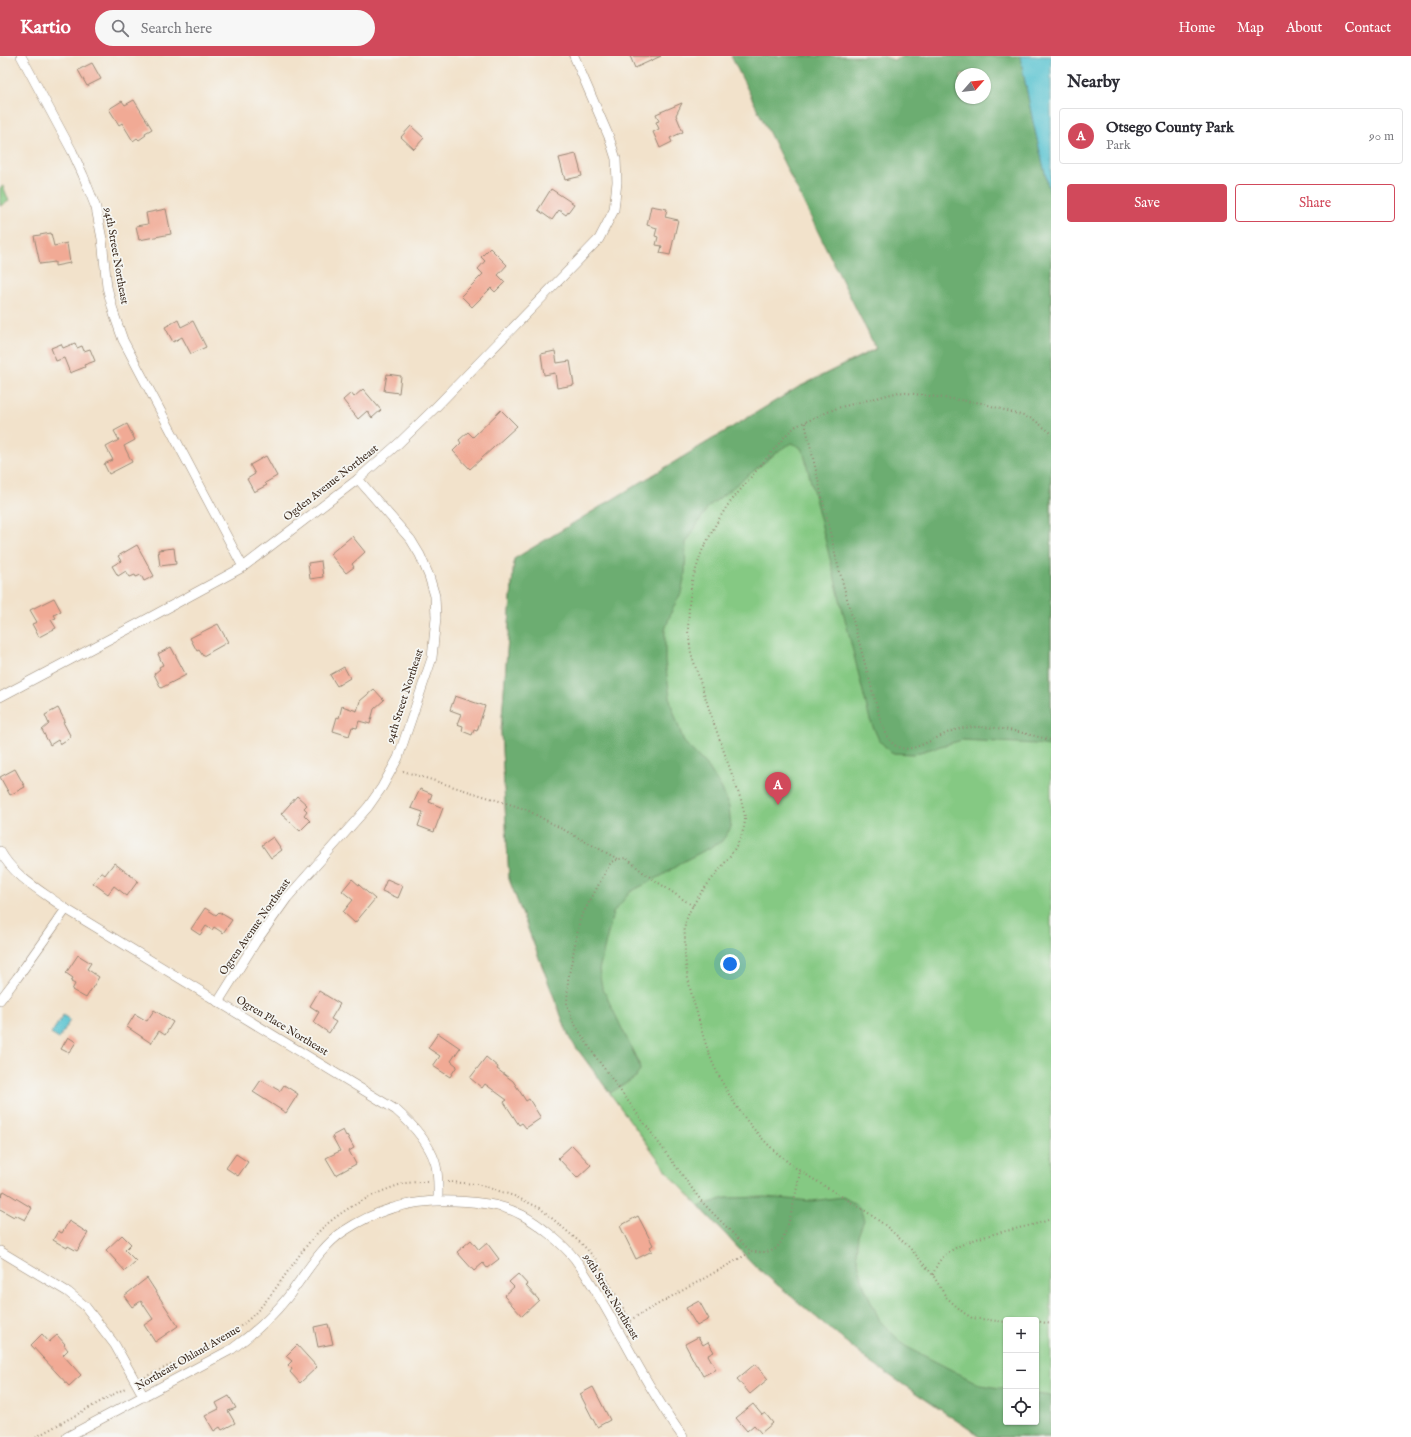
<!DOCTYPE html>
<meta charset="utf-8">
<style>
:root{--surface:#fff;--page:#f7f7f7;--text:#2b2b33;--muted:#7c7c81;--line:#e1e1e2;--accent:#d1495b}
body{margin:0;font-family:"IM FELL English",serif;background:var(--page);color:var(--text)}
.controls{position:absolute;right:12px;bottom:12px;display:grid;overflow:hidden;border-radius:4px;box-shadow:0 1px 3px #0004}
.controls button{width:36px;height:36px;display:grid;place-items:center;padding:0;border:0;border-bottom:1px solid var(--line);background:var(--surface);color:var(--text);font:20px sans-serif}
.compass{position:absolute;left:955px;top:12px;width:36px;height:36px;border-radius:50%;background:var(--surface);box-shadow:0 1px 3px #0004;rotate:62deg}
.you{position:absolute;left:730px;top:908px;width:14px;height:14px;margin:-10px;border:3px solid #fff;border-radius:50%;background:#1a73e8;box-shadow:0 0 0 6px #1a73e833}
.badge{display:grid;place-items:center;width:26px;height:26px;border-radius:50%;background:var(--accent);color:#fff;font-size:13px;font-weight:700}
.pin{position:absolute;translate:-50% -33px;filter:drop-shadow(0 1px 2px #0008)}
.pin::after{content:'';position:absolute;top:21px;width:14px;height:12px;background:inherit;clip-path:polygon(0 0,100% 0,50% 100%)}
.list{margin:0;padding:0;list-style:none}
h2{display:flex;justify-content:space-between;align-items:center;height:52px;margin:0;padding:0 16px;font-size:17px}
h2 small{font-size:13px;font-weight:400;color:var(--muted)}
.list li{display:grid;grid-template-columns:26px 1fr auto;gap:12px;align-items:center;box-sizing:border-box;height:56px;margin:0 8px 8px;padding:0 8px;border:1px solid var(--line);border-radius:4px}
.list b{display:block;font-size:15px;white-space:nowrap}
.list p{margin:0;font-size:13px;white-space:nowrap;color:var(--muted)}
.list em{font-size:13px;font-style:normal;color:var(--muted)}
.actions{display:flex;gap:8px;padding:12px 16px}
.actions a{flex:1;padding:9px 0;border:1px solid var(--accent);border-radius:4px;text-align:center;font-size:14px;color:var(--accent)}
.actions .main{background:var(--accent);color:#fff}
.icon{flex:none;width:22px;height:22px;fill:none;stroke:currentColor;stroke-width:2;stroke-linecap:round;stroke-linejoin:round}
.map{position:relative;flex:none;width:1051px;height:1381px;overflow:hidden}
header{display:flex;align-items:center;gap:24px;box-sizing:border-box;height:56px;padding:0 20px;background:var(--accent);color:#fff}
header strong{font-size:19px}
nav{display:flex;gap:22px;margin-inline-start:auto;font-size:14px}
.search{width:280px;height:36px;background:var(--page);display:flex;align-items:center;gap:10px;box-sizing:border-box;padding:0 14px;border-radius:22px;color:var(--muted);font-size:15px}
main{display:flex}
aside{flex:1;background:var(--surface)}
.map>svg:first-child{display:block}
</style>
<header>
<strong>Kartio</strong>
<div class="search"><svg class="icon" aria-label="search" viewBox="0 0 24 24"><circle cx="10" cy="10" r="6"/><path d="M15 15l6 6"/></svg>Search here</div>
<nav><a>Home</a><a>Map</a><a>About</a><a>Contact</a></nav>
</header>
<main>
<div class="map">
<svg width="1051" height="1381" viewBox="0 0 1051 1381">
<rect width="100%" height="100%" fill="#f6f6f2"/>
<filter id="ink" filterUnits="userSpaceOnUse"><feTurbulence type="fractalNoise" baseFrequency=".025" numOctaves="2"/><feDisplacementMap in="SourceGraphic" scale="8" xChannelSelector="R" yChannelSelector="G"/><feConvolveMatrix kernelMatrix="1 2 1 2 8 2 1 2 1" color-interpolation-filters="sRGB"/></filter>
<filter id="wash" filterUnits="userSpaceOnUse"><feTurbulence type="fractalNoise" baseFrequency=".012" numOctaves="4" result="noise"/><feDisplacementMap in="SourceGraphic" scale="16" xChannelSelector="R" yChannelSelector="G"/><feGaussianBlur stdDeviation="0.9" result="paint"/><feColorMatrix in="noise" values="0 0 0 0 0 0 0 0 0 0 0 0 0 0 0 0 0 1.4 0 .05"/><feComposite in="paint" operator="in"/></filter>
<g filter="url(#wash)">
<rect width="100%" height="100%" fill="#f2e2cb"/>
<g fill="#85c983" stroke="#607a50" fill-rule="evenodd">
<path d="M3,130L9,145L0,150V132Z"/>
<path d="M1051,204V1381H981L870,1306L756,1211L670,1119L570,983L509,823L501,675L514,503L797,332ZM1006,1264H1036V1366H1006Z"/>
</g>
<g fill="#6cad71" stroke="#546c48" fill-rule="evenodd">
<path d="M731,0H882L894,4L905,0H1020L1033,66L1051,142V690L1035,688L962,684L913,698L891,697L879,684L870,664L804,398L800,391L791,387L780,394L708,451L686,487L685,518L681,537L672,554L665,574V605L671,648L684,686L709,712L722,733L729,751L731,771L727,778L721,786L684,805L663,819L630,836L613,857L599,914L602,931L639,1008L640,1014L636,1021L610,1037L570,983L509,823L501,675L514,503L797,332L876,293ZM961,18H985V42H961Z"/>
<path d="M765,1141L811,1145L843,1141L856,1148L860,1152L864,1164L858,1180L856,1197L864,1230L880,1265L905,1290L981,1329L1006,1333V1366H1036V1338L1051,1340V1381H981L870,1306L756,1211L699,1150L726,1142Z"/>
</g>
<g fill="#56c2d0" stroke="#487677">
<path d="M1020,0H1051V142L1033,66Z"/>
<path d="M63,959L70,964L59,983L51,978Z"/>
</g>
<g id="blocks">
<g fill="#f1aa95">
<path d="M630,0H661L635,12Z"/>
<path d="M92,7L101,23L87,30L78,14Z"/>
<path d="M134,44L152,73L145,77L146,79L139,84L137,82L133,85L122,67L119,69L109,53L122,45L125,49Z"/>
<path d="M682,47L676,59L683,76L670,82L672,86L660,92L653,76L659,73L656,66L659,65L656,58Z"/>
<path d="M411,70L424,82L414,93L401,81Z"/>
<path d="M576,98L582,120L565,124L559,102Z"/>
<path d="M551,133L574,148L566,159L559,154L552,164L538,154Z"/>
<path d="M651,150L667,153L665,161L678,164L670,199L660,197L662,190L656,189L658,181L655,180L657,172L647,169Z"/>
<path d="M166,153L171,178L139,184L136,170L148,168L146,157Z"/>
<path d="M51,177L54,190L67,187L70,207L55,210V206L40,208L34,180Z"/>
<path d="M490,192L507,209L498,219L505,226L495,236L491,232L472,251L461,240L483,218L478,213L485,205L481,201Z"/>
<path d="M178,264L181,271L193,265L206,291L191,298L182,281L173,286L165,271Z"/>
<path d="M75,287L77,292L82,290L84,295L90,293L95,305L84,309L85,311L70,317L64,302L56,305L51,292L61,288L63,292Z"/>
<path d="M555,295L557,307L570,305L574,329L557,332L555,317L544,319L541,298Z"/>
<path d="M387,318L401,320L399,337L384,335Z"/>
<path d="M363,333L381,354L372,362L367,355L358,363L343,344L351,337L354,341Z"/>
<path d="M501,354L517,370L470,413L453,395L461,387L459,384L468,376L473,381Z"/>
<path d="M127,368L135,384L124,390L132,406L109,418L104,408L113,404L106,391L119,384L114,375Z"/>
<path d="M266,400L277,420L265,427L267,429L254,436L247,423L255,418L250,409Z"/>
<path d="M352,480L365,496L352,508L354,511L346,517L330,498Z"/>
<path d="M137,489L154,520L144,525L141,519L136,521L135,519L130,521L126,515L118,520L112,510L121,505L118,500Z"/>
<path d="M174,492L176,508L160,510L158,494Z"/>
<path d="M321,505L323,521L310,523L308,507Z"/>
<path d="M54,542L61,555L54,559L56,562L51,564L56,572L39,581L32,568L37,566L30,554Z"/>
<path d="M218,568L228,586L203,600L199,594L197,595L190,582Z"/>
<path d="M171,591L186,619L161,632L154,618L160,613L159,611L163,609L158,598Z"/>
<path d="M344,611L350,622L337,630L330,619Z"/>
<path d="M374,633L384,644L374,653L370,668L359,665L357,672L352,671L349,680L333,675L337,661L339,662L342,650L357,655L360,645Z"/>
<path d="M455,640L485,650L477,675L474,674L472,679L462,675L463,670L457,668L461,658L450,654Z"/>
<path d="M58,652L65,665L63,666L71,681L60,688L58,684L50,689L42,674L49,668L45,659Z"/>
<path d="M15,713L25,731L10,739L0,721Z"/>
<path d="M420,733L432,738L429,746L443,752L434,776L418,770L423,756L411,752Z"/>
<path d="M297,740L307,749L304,752L307,755L304,759L310,765L300,775L281,758Z"/>
<path d="M273,781L282,794L271,802L262,789Z"/>
<path d="M114,807L138,825L127,840L114,830L108,838L93,827L101,816L105,819Z"/>
<path d="M352,823L375,843L355,867L343,856L353,844L342,835Z"/>
<path d="M387,823L403,830L398,842L382,835Z"/>
<path d="M205,852L216,859L219,856L232,864L223,877L214,871L212,874L206,870L200,879L191,873Z"/>
<path d="M78,899L91,907L87,913L99,921L86,942L72,934L75,928L71,926L73,922L66,917Z"/>
<path d="M319,935L340,948L331,963L336,966L329,977L313,966L319,956L310,950Z"/>
<path d="M154,954L173,966L165,979L159,975L151,987L127,971L135,958L147,965Z"/>
<path d="M438,977L460,992L451,1005L457,1010L450,1021L433,1010L440,1000L428,992Z"/>
<path d="M68,981L76,986L69,997L61,993Z"/>
<path d="M486,1001L498,1011L497,1013L513,1025L526,1045L529,1043L541,1062L526,1072L522,1067L519,1069L504,1046L507,1044L485,1028L482,1032L470,1022Z"/>
<path d="M261,1024L280,1035L284,1029L298,1038L286,1057L253,1036Z"/>
<path d="M343,1074L346,1080L347,1079L354,1092L349,1095L356,1108L336,1119L326,1102L340,1095L332,1080Z"/>
<path d="M572,1089L591,1109L577,1122L558,1102Z"/>
<path d="M236,1098L248,1106L238,1120L226,1112Z"/>
<path d="M4,1135L32,1152L25,1164L15,1159L14,1161L0,1153V1142Z"/>
<path d="M638,1160L653,1189L650,1191L652,1195L636,1203L620,1170Z"/>
<path d="M69,1165L88,1177L77,1195L68,1190L67,1192L53,1184L58,1175L62,1177Z"/>
<path d="M122,1179L131,1188L125,1194L136,1205L125,1215L106,1194Z"/>
<path d="M471,1184L479,1194L487,1187L499,1203L487,1212L483,1207L474,1215L457,1196Z"/>
<path d="M518,1218L528,1229L526,1230L539,1244L522,1260L504,1240L514,1231L509,1226Z"/>
<path d="M147,1222L178,1270L155,1286L144,1269L153,1263L141,1245L132,1251L124,1240Z"/>
<path d="M699,1245L709,1263L697,1270L686,1252Z"/>
<path d="M328,1268L333,1288L318,1291L314,1271Z"/>
<path d="M42,1278L49,1286L57,1279L65,1288L64,1289L68,1294L63,1299L81,1319L69,1330L31,1289Z"/>
<path d="M698,1281L703,1289L708,1286L714,1296L708,1299L716,1313L703,1320L697,1309H696L685,1288Z"/>
<path d="M297,1289L317,1311L300,1327L290,1316L292,1313L288,1309L292,1305L286,1300Z"/>
<path d="M755,1308L768,1323L750,1338L737,1323Z"/>
<path d="M593,1331L610,1364L597,1371L580,1338Z"/>
<path d="M229,1340L236,1352L228,1355L235,1367L222,1374L220,1371L214,1375L205,1360L219,1353L216,1347Z"/>
<path d="M753,1348L762,1359L765,1357L773,1367L761,1377L754,1369L747,1375L736,1362Z"/>
</g>
</g>
</g>
<g filter="url(#ink)">
<use href="#blocks" fill-opacity="0" stroke="#968674" stroke-width="1"/>
<g fill="none" stroke-linecap="round" stroke-linejoin="round">
<defs>
<g id="street">
<path d="M21,0L72,95L83,119L96,152L102,183L107,231L114,258L123,284L243,511"/>
<path d="M0,641L149,562L243,511L358,423L399,387L435,352L599,183L614,154L617,126L616,103L609,81L574,0"/>
<path d="M0,795C14,821 43,836 66,853L396,1054C412,1068 428,1085 435,1106C439,1118 438,1132 438,1144"/>
<path d="M0,944L17,922L66,853"/>
<path d="M218,946L255,887L287,842L368,751L382,731L398,702L432,602L436,562L435,540L429,520L420,499L411,484L358,423"/>
<path d="M0,1195L68,1236L85,1250L115,1289L144,1341"/>
<path d="M67,1381L232,1293C253,1278 271,1262 287,1242C304,1220 321,1190 344,1175C377,1153 415,1143 455,1145C477,1146 502,1148 522,1159C539,1168 563,1188 575,1203C595,1230 610,1261 627,1290C644,1321 662,1352 683,1381"/>
</g>
</defs>
<use href="#street" stroke="#968674" stroke-width="10"/>
<g stroke="#968674" stroke-width="2" stroke-dasharray="1 3" stroke-linecap="butt">
<path d="M805,367L837,506L881,666C886,676 889,689 901,692C917,697 946,673 964,672C994,668 1022,677 1051,684"/>
<path d="M403,715L525,753L618,803"/>
<path d="M693,850L644,817L626,802L619,803L611,806L580,863L568,924L567,949L574,967L595,1000L702,1146L751,1196C758,1196 769,1197 775,1193C788,1185 797,1131 800,1115C764,1090 736,1056 717,1016C706,995 701,970 694,947C688,926 684,906 685,884C685,879 684,874 685,869C693,832 742,802 745,764C745,757 742,750 741,744L711,659L691,597L688,575L689,549L692,525L702,495L716,468L727,450L785,380L796,370L837,352L899,336L982,347L1033,363L1051,377"/>
<path d="M800,1115L867,1156L886,1170L909,1191L933,1219L946,1241L964,1257L972,1262L1006,1266"/>
<path d="M448,1126L477,1128L514,1140L540,1152L582,1188L595,1202L630,1264V1268L626,1271"/>
<path d="M933,1219C934,1215 936,1211 938,1207C956,1179 1021,1175 1051,1163"/>
<path d="M630,1264L751,1196"/>
<path d="M1036,1265L1051,1268"/>
<path d="M145,1321C176,1306 222,1287 248,1264C272,1242 288,1213 308,1188C330,1159 368,1139 402,1128C410,1126 421,1126 429,1126"/>
<path d="M36,1381L127,1331"/>
</g>
<use href="#street" stroke="#fff" stroke-width="9"/>
</g>
</g>
<g text-anchor="middle" dominant-baseline="central" stroke-width="3.5" stroke-linejoin="round" paint-order="stroke">
<g font-size="11" fill="#3b2a1e" stroke="#f6f6f2">
<text transform="translate(116 200) rotate(80)">94th Street Northeast</text>
<text transform="translate(331 427) rotate(-38)">Ogden Avenue Northeast</text>
<text transform="translate(405 640) rotate(-72)">94th Street Northeast</text>
<text transform="translate(255 871) rotate(-55)">Ogren Avenue Northeast</text>
<text transform="translate(282 970) rotate(31)">Ogren Place Northeast</text>
<text transform="translate(611 1241) rotate(59)">96th Street Northeast</text>
<text transform="translate(188 1302) rotate(-30)">Northeast Ohland Avenue</text>
</g>
</g>
</svg>
<div class="controls">
<button>+</button>
<button>−</button>
<button><svg class="icon" aria-label="locate" viewBox="0 0 24 24"><circle cx="12" cy="12" r="6"/><path d="M12 2v4M12 18v4M2 12h4M18 12h4"/></svg></button>
</div>
<svg class="compass" viewBox="-18 -18 36 36"><path d="M0-13l5 13h-10z" fill="#e53935"/><path d="M0 13l5-13h-10z" fill="#7c7c81"/></svg>
<div class="you"></div>
<div class="pin badge" style="left:778px;top:749px">A</div>
</div>
<aside>
<h2>Nearby<small></small></h2>
<ul class="list">
<li><span class="badge">A</span><div><b>Otsego County Park</b><p>Park</p></div><em>90 m</em></li>
</ul>
<div class="actions"><a class="main">Save</a><a>Share</a></div>
</aside>
</main>
